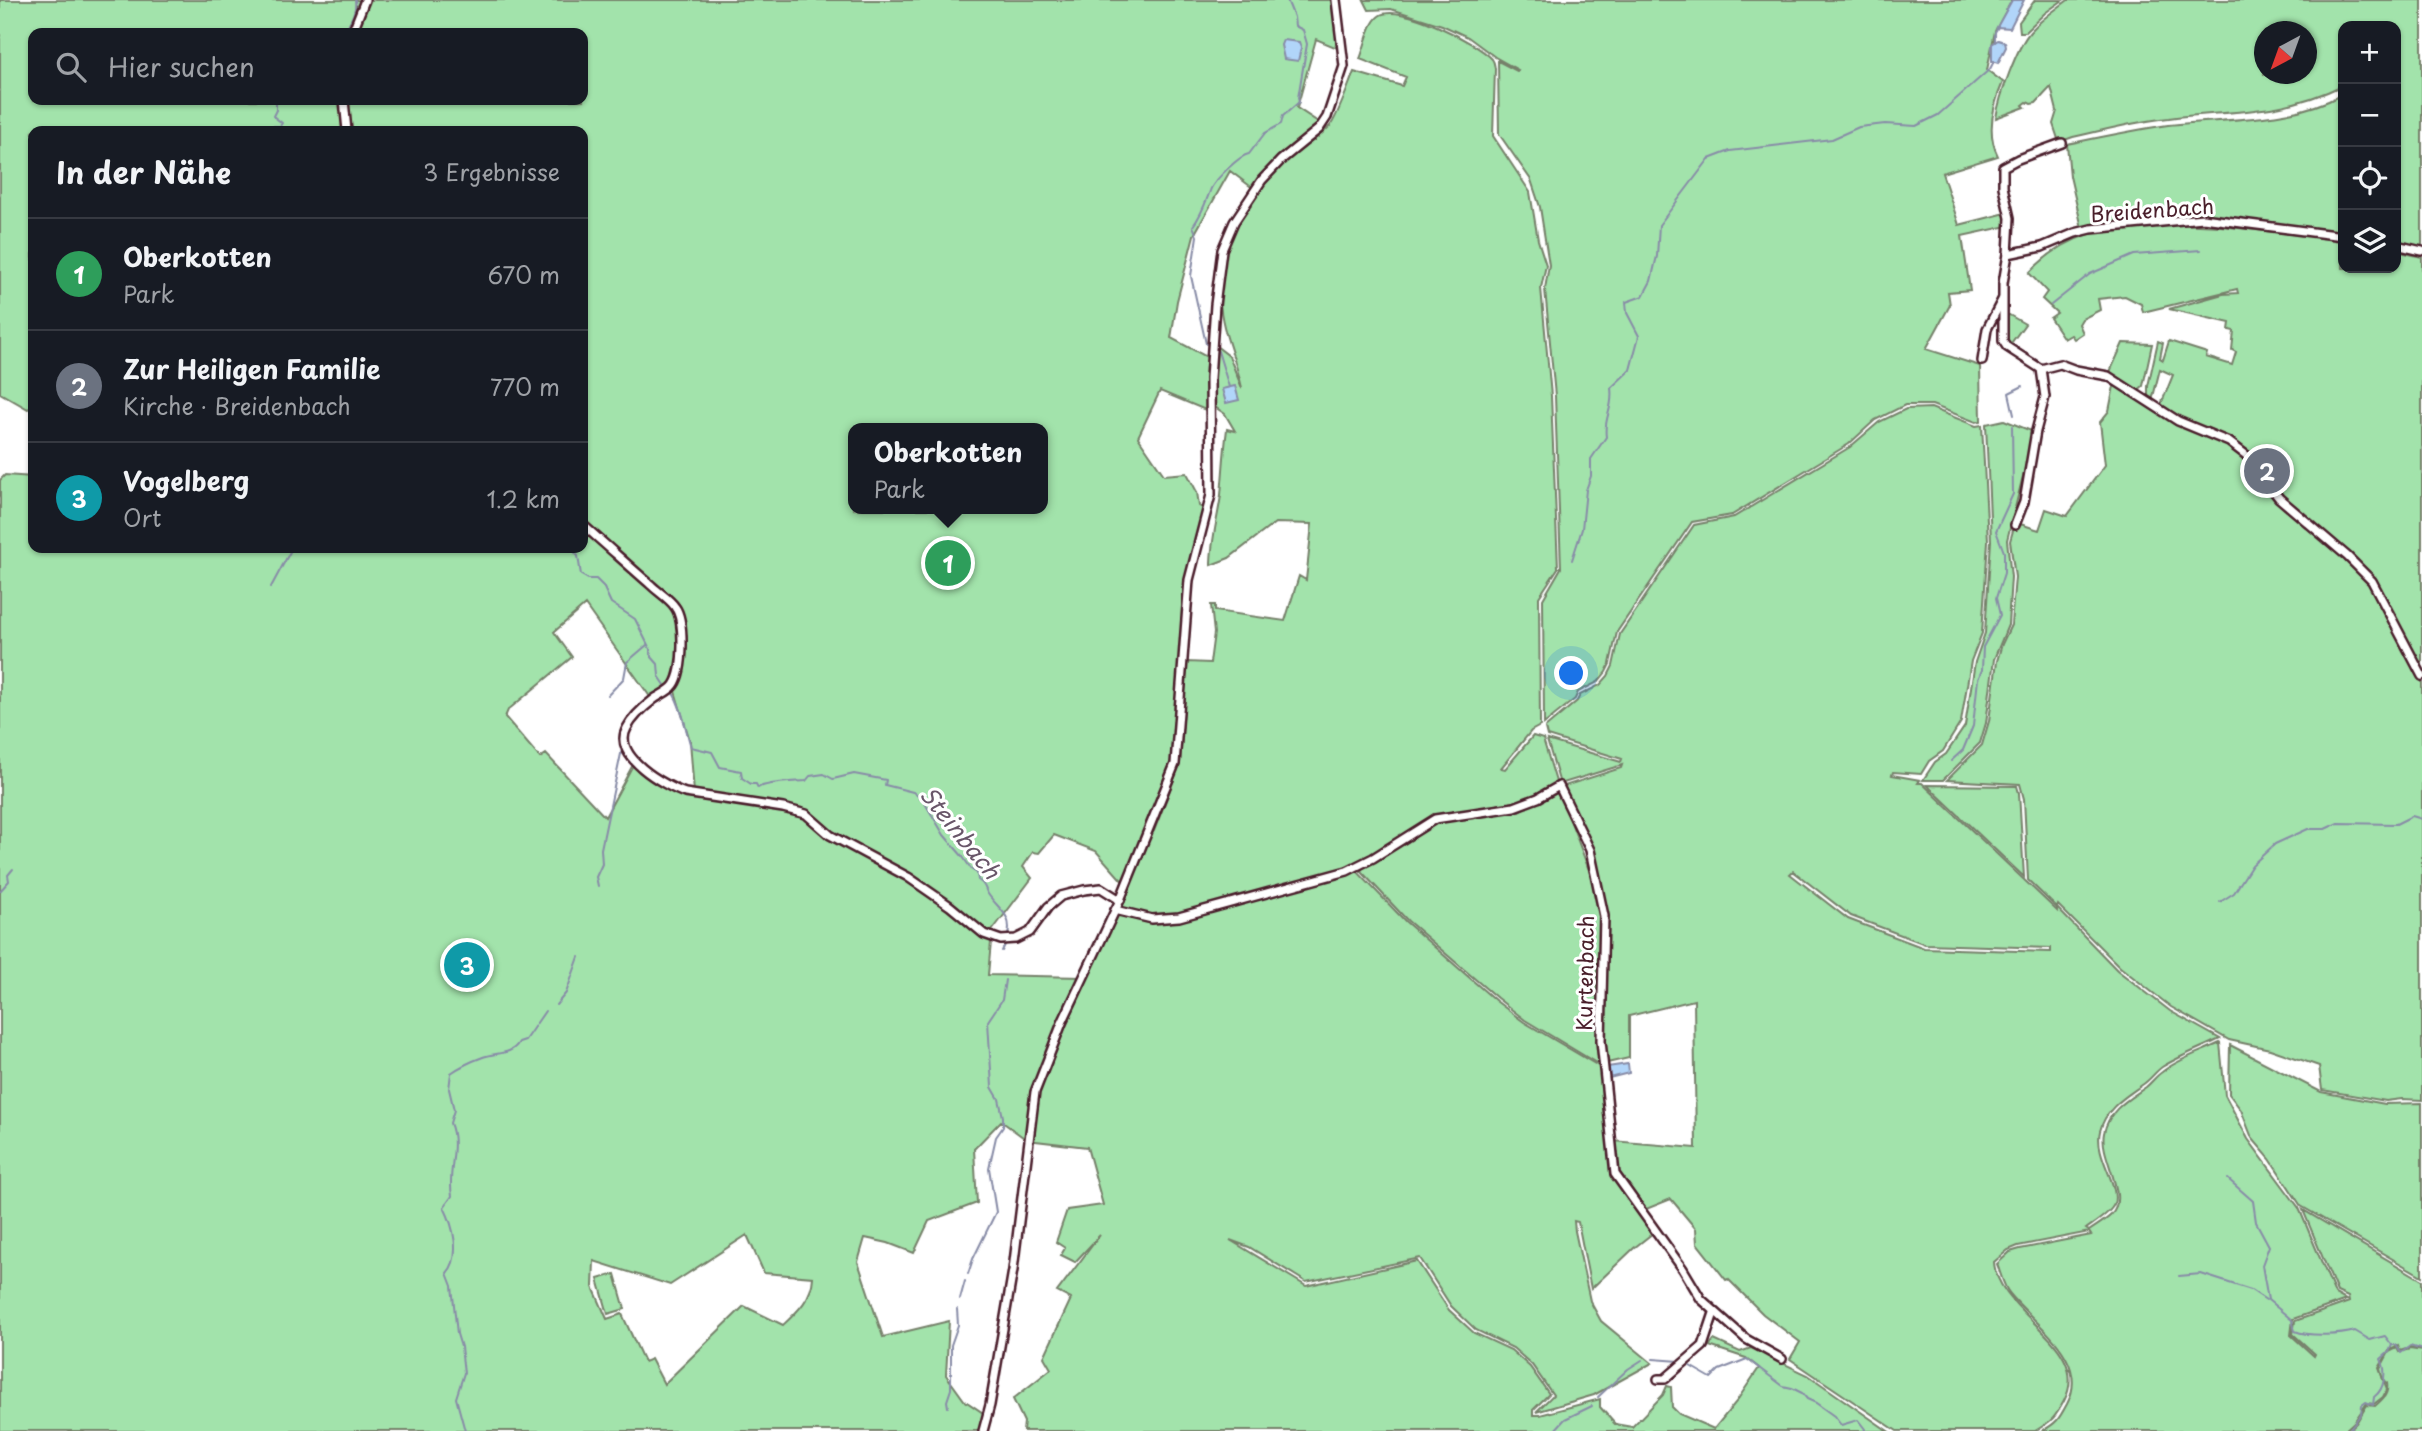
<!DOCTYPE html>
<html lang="de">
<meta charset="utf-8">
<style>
:root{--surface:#171b24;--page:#20242c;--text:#f1f3f6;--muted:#9ea1a6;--line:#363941;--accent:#d93025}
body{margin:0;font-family:"Playpen Sans",sans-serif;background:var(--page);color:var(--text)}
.controls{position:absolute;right:21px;top:21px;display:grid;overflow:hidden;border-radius:14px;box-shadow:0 2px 5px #0004}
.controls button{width:63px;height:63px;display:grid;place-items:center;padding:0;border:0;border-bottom:2px solid var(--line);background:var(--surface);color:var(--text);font:35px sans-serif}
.compass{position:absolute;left:2254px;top:21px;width:63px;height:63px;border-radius:50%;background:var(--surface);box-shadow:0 2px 5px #0004;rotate:221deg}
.you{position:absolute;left:1572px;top:674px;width:24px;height:24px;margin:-18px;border:5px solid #fff;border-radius:50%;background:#1a73e8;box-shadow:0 0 0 10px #1a73e833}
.badge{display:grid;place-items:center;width:46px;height:46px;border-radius:50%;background:var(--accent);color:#fff;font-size:23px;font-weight:700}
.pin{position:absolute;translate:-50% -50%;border:4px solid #fff;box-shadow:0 2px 7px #0006}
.popup{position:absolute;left:848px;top:423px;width:200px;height:91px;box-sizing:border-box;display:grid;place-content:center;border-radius:14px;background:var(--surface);filter:drop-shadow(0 2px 5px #0005);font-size:23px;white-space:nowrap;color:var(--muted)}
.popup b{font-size:26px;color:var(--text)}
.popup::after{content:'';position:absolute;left:50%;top:100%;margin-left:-14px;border:14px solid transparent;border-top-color:var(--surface)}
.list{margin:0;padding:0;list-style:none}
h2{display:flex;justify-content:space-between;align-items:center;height:91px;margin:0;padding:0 28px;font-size:30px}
h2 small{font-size:23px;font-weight:400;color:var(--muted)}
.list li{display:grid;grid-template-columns:46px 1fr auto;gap:21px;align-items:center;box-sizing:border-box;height:112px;padding:0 28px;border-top:2px solid var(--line)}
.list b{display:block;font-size:26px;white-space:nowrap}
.list p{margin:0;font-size:23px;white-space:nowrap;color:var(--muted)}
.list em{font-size:23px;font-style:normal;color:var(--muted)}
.icon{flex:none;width:38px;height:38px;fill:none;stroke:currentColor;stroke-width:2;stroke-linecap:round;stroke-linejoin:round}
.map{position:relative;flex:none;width:2422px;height:1431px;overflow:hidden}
.search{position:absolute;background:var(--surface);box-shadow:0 2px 5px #0004;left:28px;top:28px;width:560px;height:77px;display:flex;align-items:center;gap:18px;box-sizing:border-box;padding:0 24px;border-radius:14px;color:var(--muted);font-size:26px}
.panel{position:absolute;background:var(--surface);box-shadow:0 2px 5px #0004;left:28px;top:126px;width:560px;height:427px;border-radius:14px}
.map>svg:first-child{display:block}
</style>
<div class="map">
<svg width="2422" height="1431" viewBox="0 0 2422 1431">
<rect width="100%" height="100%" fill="#fff"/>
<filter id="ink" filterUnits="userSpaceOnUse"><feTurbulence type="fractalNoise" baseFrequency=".0143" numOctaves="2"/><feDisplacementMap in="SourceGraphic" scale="14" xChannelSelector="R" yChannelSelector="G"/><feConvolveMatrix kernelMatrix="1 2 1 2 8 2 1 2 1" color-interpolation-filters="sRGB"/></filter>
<g filter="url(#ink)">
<g fill="#a2e3ab" stroke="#76816b" stroke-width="2" fill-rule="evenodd">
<path d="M0,0H1335L1342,50L1316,39L1297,108L1321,124L1254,189L1230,171L1194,235L1177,301L1171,338L1209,358L1208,411L1160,391L1138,437L1164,475L1187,473L1197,492L1199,506L1207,511L1189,569L1175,755L1144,842L1154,831L1180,764L1187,662L1210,663L1214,633L1211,605H1215V611L1285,621L1299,576L1306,580L1312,524L1275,523L1229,558L1211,565C1211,540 1218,518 1221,495C1223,473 1224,451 1227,429L1235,431L1225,414L1212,405L1216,346L1229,356L1242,388C1236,358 1221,331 1220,300C1218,249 1247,195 1284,163C1298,150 1318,139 1330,126C1337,118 1349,84 1354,72L1402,86L1406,77L1360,59C1365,47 1369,23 1379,16C1398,2 1478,43 1492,59C1495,63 1494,65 1495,69L1493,136L1530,192L1538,240L1546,265L1541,288L1551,396L1558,568L1539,597L1540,726L1531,731L1501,768L1505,769L1533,736L1543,739L1557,785L1537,796L1514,803L1438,815L1354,866L1300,884L1357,871L1406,922L1496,1001L1524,1022L1600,1067L1605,1087L1614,1174L1653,1233L1634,1248L1591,1289L1578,1222L1574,1221L1575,1231L1590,1301L1601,1321L1652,1363L1594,1395L1536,1412L1553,1395L1532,1365L1513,1348L1476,1330L1451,1306L1420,1258L1306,1282L1249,1247L1230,1240L1306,1286L1417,1261L1449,1310L1474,1333L1511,1350L1530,1367L1549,1394L1533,1410V1415H1540L1600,1399V1407L1615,1424L1632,1427L1663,1395L1667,1386L1671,1387L1672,1407L1679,1414L1714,1429L1736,1402L1759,1368L1746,1358L1709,1346L1714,1340L1740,1352L1751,1348L1808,1375L1888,1431H1023L1024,1422L1013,1399L1051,1369L1044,1357L1071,1299L1057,1292L1100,1235L1075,1262L1061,1255L1065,1248L1056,1242L1067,1210L1103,1205L1087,1147L1027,1140L1001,1121L974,1149L977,1203L929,1221L914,1253L888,1243L865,1238L858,1262L883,1337L949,1321L946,1375L964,1400L986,1415L980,1431H0V480L5,475L33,477V548H583V131H33V405L28,409L0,393ZM33,33H583V100H33ZM853,428H1042V509H853ZM585,605L653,701L674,688L690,741L694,793L674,787L635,761L605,817L546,754L540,758L505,717L508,710L572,657L554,632ZM1054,835L1096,851L1126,885L1097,958L1066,1026L1057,1034L1083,977L988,975L992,931L1032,878L1023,867L1033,852L1039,853ZM747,1235L764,1273L813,1277C812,1298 798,1311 783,1325L744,1306L664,1384L651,1359L644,1362L622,1314L607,1319L593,1287L594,1261L670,1285Z"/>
<path d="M1364,0H2012L1995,31L1987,70L2003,82C1993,105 1986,133 1998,156L1942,173L1959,225L2006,213L2008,226L1962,236L1970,290L1948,292L1950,305L1926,349L1980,366L1981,421L1976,422L1932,405H1905L1875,420L1849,444L1732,515L1692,522L1617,632L1610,664L1606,672L1598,682L1578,692L1575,699L1544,724L1543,599L1561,568L1555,396L1545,289L1549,265L1540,207L1531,180L1499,134L1498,61L1517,71L1518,70L1495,57L1468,37L1442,25L1391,9L1369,10Z"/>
<path d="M2035,0H2063L2045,13L2025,32H2020L2019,22Z"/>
<path d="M2068,0H2422V249L2396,243V26H2343V85C2282,115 2234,110 2169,118C2137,121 2105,130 2073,137L2059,142L2053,124L2057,111L2051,87L2036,103L2031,104L2027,102L2023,105L2025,107L1996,118C1999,97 2017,47 2030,32C2041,19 2055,10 2068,0ZM2264,32H2306V74H2264Z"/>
<path d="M2343,94V234C2256,222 2169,206 2082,228L2070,176L2067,144C2101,137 2134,130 2168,125C2228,118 2290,123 2343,94Z"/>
<path d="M2175,224L2221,226L2343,240V268H2396V251L2422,257V672L2376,584L2292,508L2270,483L2277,476L2265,464L2260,469L2233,442L2210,429L2190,426L2160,407L2173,375L2160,369L2152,401L2148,398V386L2158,341L2163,343L2160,358L2163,360L2169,341L2207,353L2206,357L2232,365L2236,352L2232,350L2234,331L2229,330L2230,323L2169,309L2223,294L2238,293L2237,289L2143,312L2141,304L2125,296L2098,299L2100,310L2082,319L2079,324L2083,333L2074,339L2071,335L2064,339L2050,318L2057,313L2042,299L2047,292L2029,273C2075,225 2113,229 2175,224Z"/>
<path d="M2004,312L2025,324L2009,346L2007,344Z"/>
<path d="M2123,343L2152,344L2143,386L2137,391L2109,374Z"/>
<path d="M2115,381L2177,425L2209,435L2232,447L2244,458L2278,502L2344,556L2368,582L2390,617L2422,681V1100L2402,1099L2386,1101L2322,1090L2319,1066L2270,1049L2229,1040L2171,1007L2120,967L2058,905L2057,908L2117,970L2170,1011L2220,1039C2201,1048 2180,1056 2162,1067C2155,1072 2150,1080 2142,1085C2124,1098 2106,1108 2100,1131C2094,1156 2120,1184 2114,1204C2111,1213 2094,1223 2086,1229L2089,1231C2096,1226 2105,1221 2111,1215C2130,1196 2099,1157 2104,1133C2109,1109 2129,1099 2146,1087C2152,1082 2156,1076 2162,1072C2178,1059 2202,1052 2220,1043L2225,1095L2248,1139L2299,1208L2335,1294L2346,1300L2293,1319L2291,1335L2314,1356L2315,1354L2293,1334L2295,1321L2349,1302L2348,1297L2337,1292L2303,1210L2422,1280V1350L2409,1348L2400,1351L2398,1346L2389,1351L2379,1368L2387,1389L2383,1397L2374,1404L2367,1403L2354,1422L2344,1431H2042C2057,1423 2059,1419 2067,1404C2091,1359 2035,1325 2010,1294C2003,1286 2001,1274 1997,1264L2010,1252L2020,1249L2091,1235L2089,1232L2018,1246L2008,1250L1994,1262C1997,1314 2094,1345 2064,1401C2055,1418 2052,1421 2035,1431H1897L1790,1359L1800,1342L1763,1314L1728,1279L1726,1280L1697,1243L1696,1229L1671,1199L1646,1209L1655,1230L1617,1171L1613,1141L1696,1148L1694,1000L1629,1016V1058L1603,1064L1607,915C1600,867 1582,831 1561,787L1621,768L1622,765L1560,784L1547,740L1621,762L1622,759L1547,736L1545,728L1577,701L1580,695L1600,685L1608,676L1613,666L1620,634L1694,525L1734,517L1850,447L1879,422L1906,409L1931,408L1976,426L1982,425L1988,541L1982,633L1971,661L1961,722L1943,751L1929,761L1921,774L1893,772L1892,775L1920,780L1918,783H1922L2057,911V908L2028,880L2024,799L2020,784L1947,780L1982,745L1989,721L1997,661L2002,644L2011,625L2015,577L2010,541L2022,499L2017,523L2039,530L2046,509L2067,516L2105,465L2100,422L2109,411ZM1793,871L1851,916L1925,944L2051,948V952L1924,948L1848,919L1790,874Z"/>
<path d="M2004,420L2034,432L2007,540L2011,577L2008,625L1994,659L1986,723L1980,743L1943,780H1923L1935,762L1946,754L1965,726L1975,662L1985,633L1991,541L1986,424Z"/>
<path d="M1927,785L2017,786L2019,793L2024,877Z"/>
<path d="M1558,788L1592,878L1599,912L1598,1064L1525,1020L1497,998L1408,921L1361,871L1364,866L1435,822L1462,816L1519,811Z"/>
<path d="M2230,1045L2321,1092L2385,1104L2422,1103V1276L2301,1206L2270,1159L2252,1138L2241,1110L2229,1094Z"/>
<path d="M615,1274L625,1309L608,1314L598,1279Z"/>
<path d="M2397,1348L2399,1352L2410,1349L2422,1351V1431H2347L2356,1423L2367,1405L2375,1406C2383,1399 2389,1394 2387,1383L2383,1380L2380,1369L2389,1352Z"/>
</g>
<g fill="#b1d5f9" stroke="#888ca7" stroke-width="2">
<path d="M2012,0H2024L2010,28L1997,27Z"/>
<path d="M1283,40L1299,42L1301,48L1298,61L1284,59L1281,45Z"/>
<path d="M1998,40L2005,42L2006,47L1998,63L1992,61V44Z"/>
<path d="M1235,386L1239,400L1226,403L1222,389Z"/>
<path d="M1628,1064L1629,1073L1609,1078L1607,1067Z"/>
</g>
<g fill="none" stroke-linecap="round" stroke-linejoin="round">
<g stroke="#888ca7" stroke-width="2">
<path d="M344,33C349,23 357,12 355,0"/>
<path d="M1995,42V32L1998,27"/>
<path d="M272,131L273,126H280L282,123L273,116L276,110V103L280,100"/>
<path d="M2051,305L2090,274L2134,255L2201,250"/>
<path d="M1206,344L1191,276L1197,236L1193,226C1202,214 1205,204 1210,191C1213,181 1240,155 1249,154L1265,133L1281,124L1283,116L1299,102L1298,98L1307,44L1303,30L1295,26L1294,17L1287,0"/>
<path d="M1218,351L1229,387"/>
<path d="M2014,415L2009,393L2023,386"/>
<path d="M571,548L578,556L581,575L588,579H596L603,586L611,603L635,619L650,649L651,656L658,664L659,676L665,685"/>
<path d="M1572,560L1582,529L1586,490L1591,476V459L1606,437C1603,417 1614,410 1611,388L1630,370L1639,336L1627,313L1626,302L1643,296L1651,281L1657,256L1659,225L1709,159L1730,151L1832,139L1859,127L1885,124L1916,126L1938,115L1990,69L1994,61"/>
<path d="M271,587L292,548"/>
<path d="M673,693C683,709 685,728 691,747L712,752L720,767L741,771L742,778L751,784H756L758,788C767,782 793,782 806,781L810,776L824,774L833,779L854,774L886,780L885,785L913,792L923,800L944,835L963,857L972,870L977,873L978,880C986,885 984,888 988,894C998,909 1013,915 1008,935"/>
<path d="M608,695L624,678L627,662L647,645"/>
<path d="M1951,761L1963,750L1973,726L1978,679L1982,670L1983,647L2000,615L1996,598L2004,573V552L1996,531L2013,494L2012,426"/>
<path d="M598,886L596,877L602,864L601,849L622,749"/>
<path d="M0,891L9,881L8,875L13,869"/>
<path d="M2220,902L2234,893L2252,865L2275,844L2308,829H2325L2338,823L2396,824L2412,816L2422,819"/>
<path d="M1002,951L1005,945"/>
<path d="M556,1005L566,993L579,957"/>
<path d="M2228,1179L2253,1201L2256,1222L2269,1246L2262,1265L2268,1300L2292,1320L2295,1331C2310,1337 2341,1335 2355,1331L2370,1340L2385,1336L2392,1345"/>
<path d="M968,1274L973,1259L996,1212L989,1168L996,1137L1003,1127V1117L999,1099L992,1087L988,1021L1002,1000L1005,980"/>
<path d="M2179,1276L2201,1274L2251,1290L2266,1300"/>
<path d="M960,1299L965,1281"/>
<path d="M1653,1359L1680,1361"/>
<path d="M1690,1366L1711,1378L1719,1370L1747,1359L1783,1386L1792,1388L1802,1393L1807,1399L1816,1403L1834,1416L1841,1425L1858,1420L1865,1429L1864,1431"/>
<path d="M1598,1397L1628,1369L1642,1360"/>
<path d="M948,1407L947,1401L951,1389V1345L958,1325L957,1309"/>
<path d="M465,1431L456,1398L464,1373L461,1347L457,1334L452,1286L447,1273C462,1256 453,1225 444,1207L452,1196C447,1171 460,1147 450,1123L454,1110L449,1089L451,1073C461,1066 472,1061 483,1057C496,1052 511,1056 519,1042L525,1040L545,1011"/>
<path d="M1554,1431L1565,1419L1592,1406"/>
<path d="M2348,1431L2361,1414L2362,1405L2366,1402L2373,1405L2374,1397C2385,1389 2387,1371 2381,1359L2389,1352L2392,1345H2396L2401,1353L2410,1346L2422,1350"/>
</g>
<defs>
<g id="minor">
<path d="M352,33L365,0"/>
<path d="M344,100L347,131"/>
<path d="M2396,245L2422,251"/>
<path d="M2008,254L2042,247L2075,233L2091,229L2203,218L2343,236"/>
<path d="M1982,361L1987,329L2002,300"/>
<path d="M2041,369L2060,364L2076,370L2108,376L2178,421L2229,442L2246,455L2279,498L2347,556L2372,581L2422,676"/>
<path d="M583,525C606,545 628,565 651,585C658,592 670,599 675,607C685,620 684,671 674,685C669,692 659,695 653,700C644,707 632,718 627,728C611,756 665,786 685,793L783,808L806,814L830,835L908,877L950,906L984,934L1001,940L1016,939L1030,932L1048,907L1061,896L1084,890L1101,888L1120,900"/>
<path d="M2015,525L2024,502L2036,431L2045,397L2041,369L2007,347L2003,341V283L2008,254L2010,218L2003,187V167L2018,159L2062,143"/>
<path d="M1115,910L1152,919L1179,917L1347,871L1373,858L1435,819L1514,807L1538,798L1559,786L1590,850L1604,916L1601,1041L1615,1174L1683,1269L1701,1299L1746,1339L1782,1359"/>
<path d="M1658,1379H1665L1703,1346L1714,1313"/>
<path d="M983,1431L990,1405L1013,1270L1035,1092L1062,1023L1120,900L1175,764L1189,580L1211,495L1210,378L1215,305L1222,250L1234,222L1262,180L1281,160L1319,129L1327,117L1344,66L1336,0"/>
</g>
</defs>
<use href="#minor" stroke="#4a1f2b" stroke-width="12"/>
<use href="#minor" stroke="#fff" stroke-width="7"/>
</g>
</g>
<g text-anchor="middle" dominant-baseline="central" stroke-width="6" stroke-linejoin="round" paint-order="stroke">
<g font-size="21" fill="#4a1f2b" stroke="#fff">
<text transform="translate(2152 209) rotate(-4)">Breidenbach</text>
<text transform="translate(1584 973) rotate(-89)">Kurtenbach</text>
</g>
<g font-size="23" font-style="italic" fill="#695669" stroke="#fff">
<text transform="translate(961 832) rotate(51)">Steinbach</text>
</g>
</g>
</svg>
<div class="controls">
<button>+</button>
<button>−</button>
<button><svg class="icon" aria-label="locate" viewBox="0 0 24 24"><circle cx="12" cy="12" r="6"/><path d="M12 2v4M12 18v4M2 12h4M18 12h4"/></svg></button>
<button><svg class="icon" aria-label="layers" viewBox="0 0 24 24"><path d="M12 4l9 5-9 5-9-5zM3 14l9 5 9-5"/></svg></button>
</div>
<svg class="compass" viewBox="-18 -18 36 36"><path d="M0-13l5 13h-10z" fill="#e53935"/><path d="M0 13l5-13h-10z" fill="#9ea1a6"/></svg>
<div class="you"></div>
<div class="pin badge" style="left:948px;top:563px;background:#2e9e5b">1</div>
<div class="popup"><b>Oberkotten</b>Park</div>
<div class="pin badge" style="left:2267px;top:471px;background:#6b7280">2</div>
<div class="pin badge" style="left:467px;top:965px;background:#0f9aa8">3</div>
<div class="search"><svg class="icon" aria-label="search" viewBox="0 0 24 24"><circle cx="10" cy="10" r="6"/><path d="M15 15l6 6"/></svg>Hier suchen</div>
<section class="panel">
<h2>In der Nähe<small>3 Ergebnisse</small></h2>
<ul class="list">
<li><span class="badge" style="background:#2e9e5b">1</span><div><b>Oberkotten</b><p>Park</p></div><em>670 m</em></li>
<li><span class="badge" style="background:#6b7280">2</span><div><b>Zur Heiligen Familie</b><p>Kirche · Breidenbach</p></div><em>770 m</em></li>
<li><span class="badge" style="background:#0f9aa8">3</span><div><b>Vogelberg</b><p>Ort</p></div><em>1.2 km</em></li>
</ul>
</section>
</div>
